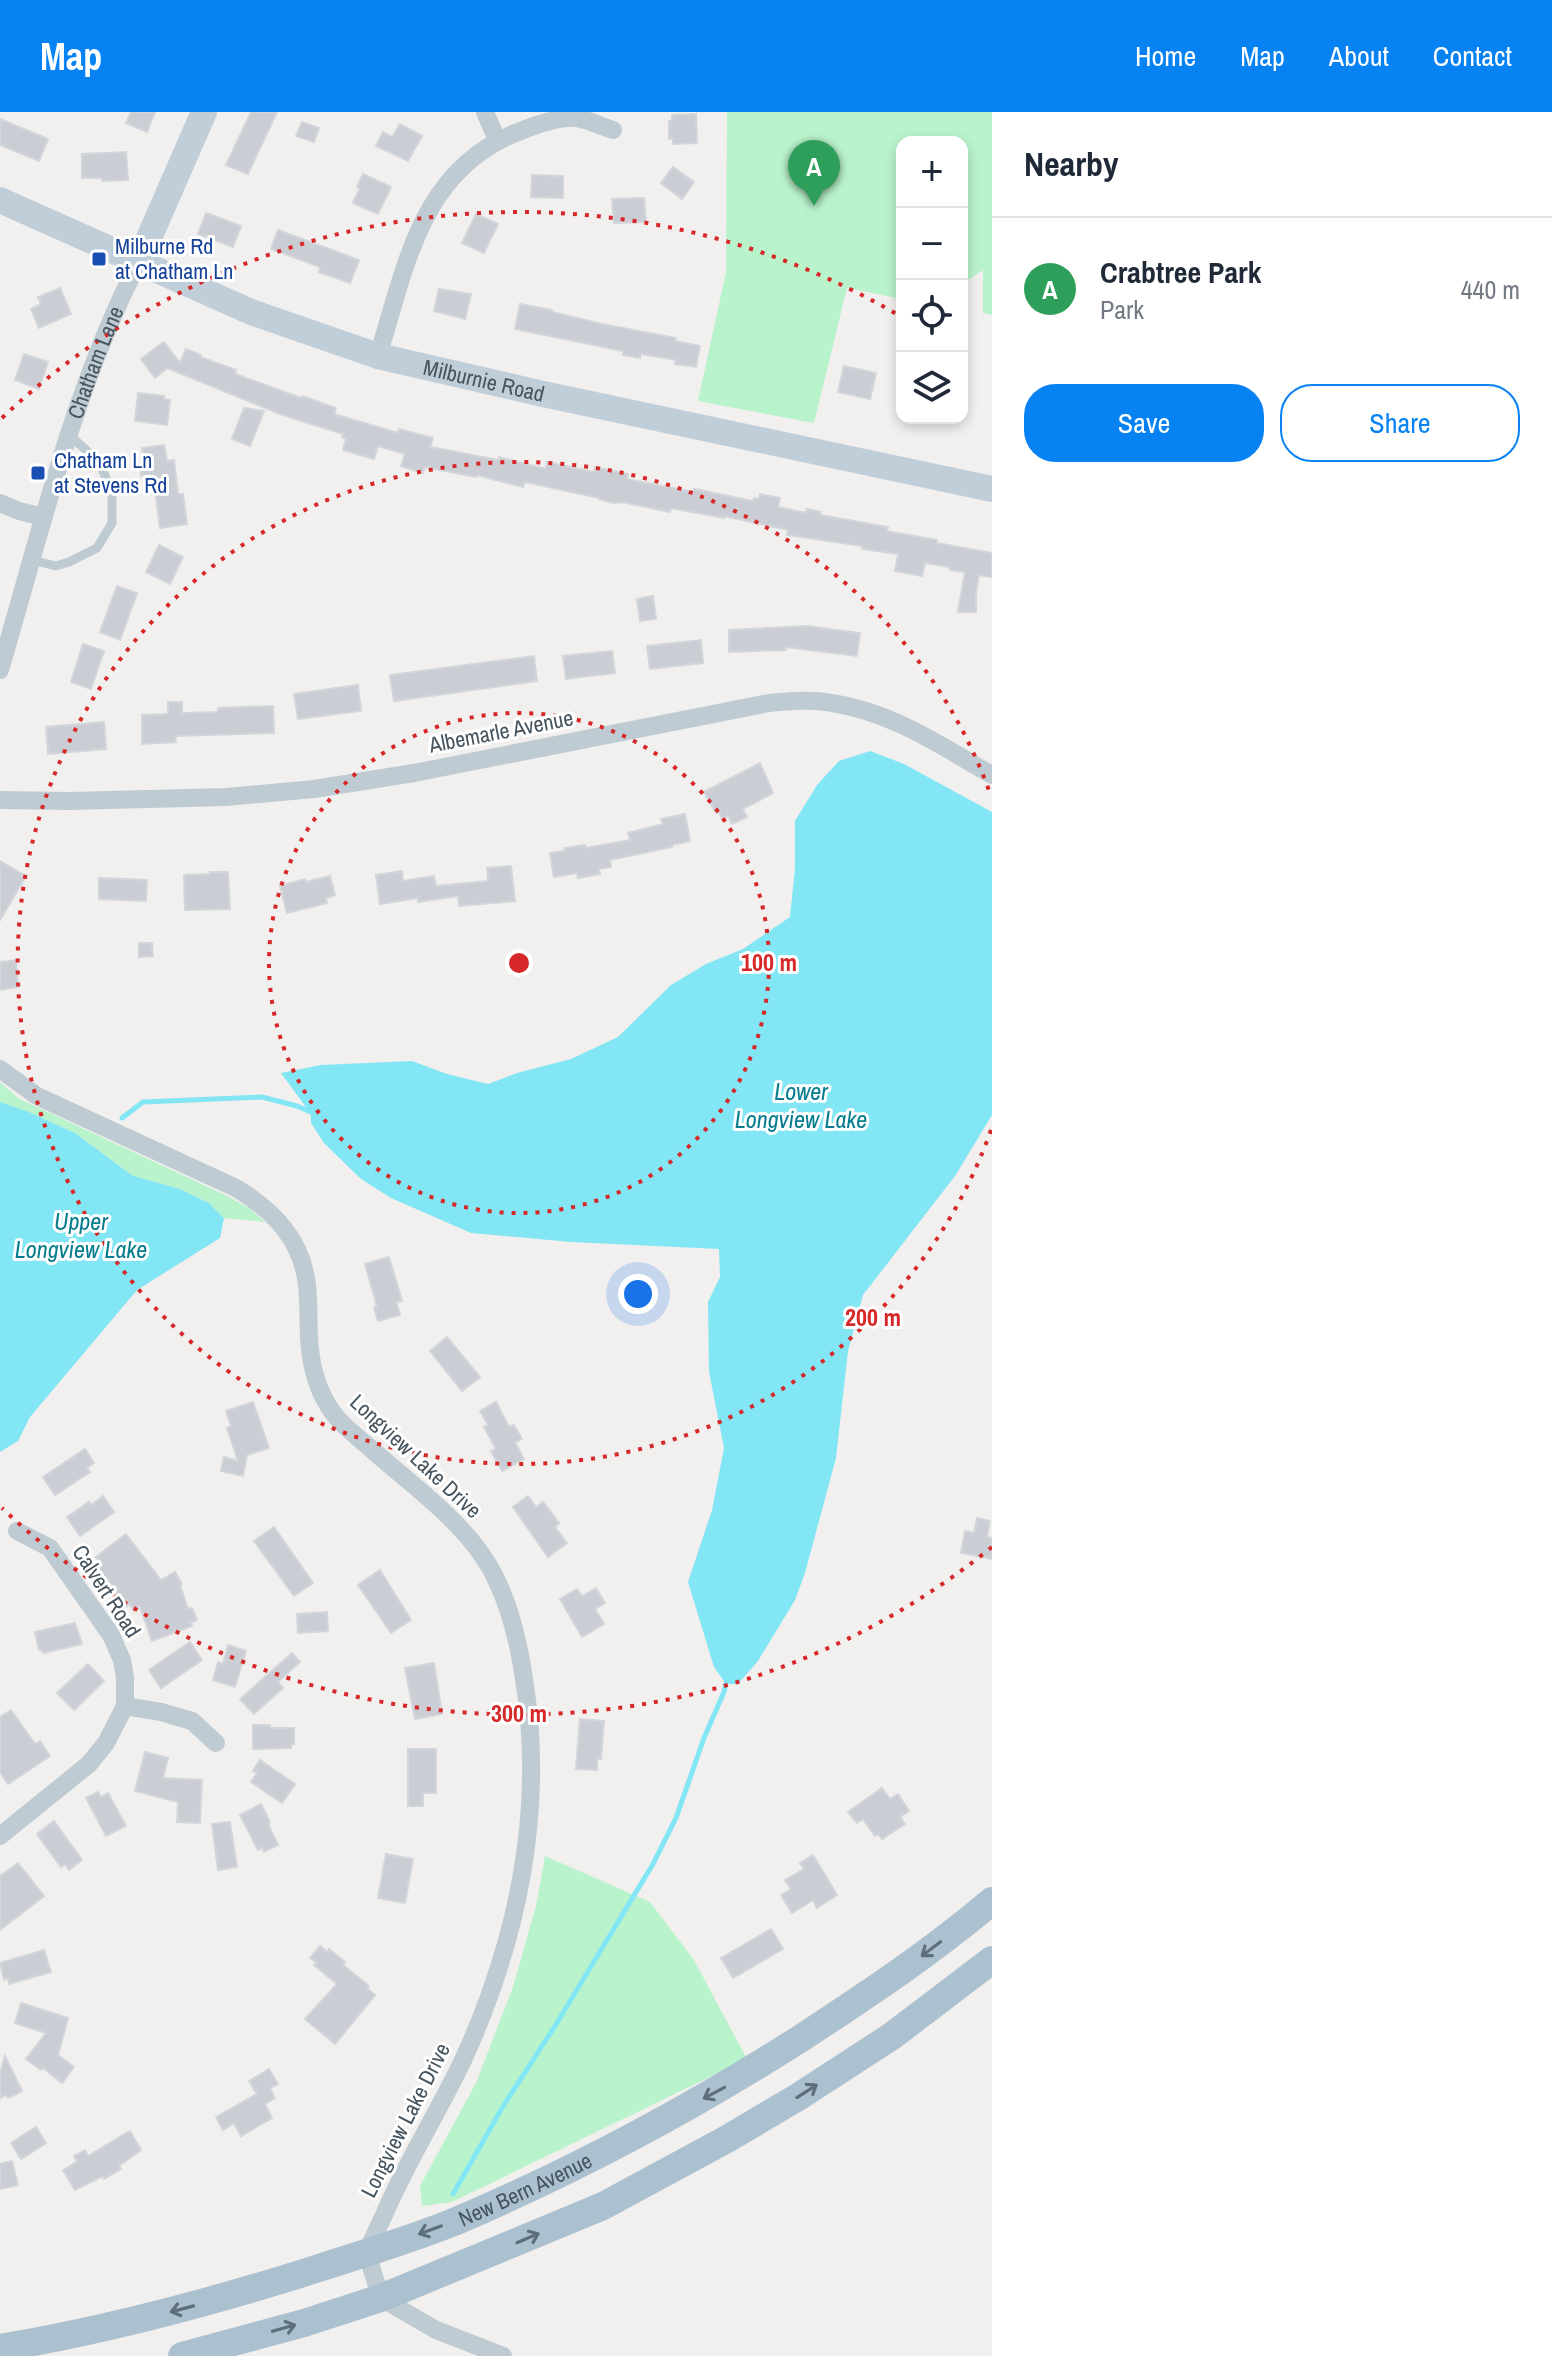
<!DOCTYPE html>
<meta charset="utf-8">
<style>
:root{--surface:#fff;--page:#f2f2f3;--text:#1f2937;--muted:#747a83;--line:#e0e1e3;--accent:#0782f3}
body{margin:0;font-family:"Archivo Narrow",sans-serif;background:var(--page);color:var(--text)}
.controls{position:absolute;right:24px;top:24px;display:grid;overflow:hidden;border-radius:16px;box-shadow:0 4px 12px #0003}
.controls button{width:72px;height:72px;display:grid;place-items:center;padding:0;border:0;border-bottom:2px solid var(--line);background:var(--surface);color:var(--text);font:40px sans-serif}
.you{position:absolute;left:638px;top:1182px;width:28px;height:28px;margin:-20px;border:6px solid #fff;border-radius:50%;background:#1a73e8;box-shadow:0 0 0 12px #1a73e833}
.badge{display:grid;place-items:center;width:52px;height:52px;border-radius:50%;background:var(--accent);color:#fff;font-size:26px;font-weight:700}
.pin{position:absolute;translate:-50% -66px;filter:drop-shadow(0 2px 4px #0008)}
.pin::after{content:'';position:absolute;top:42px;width:28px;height:24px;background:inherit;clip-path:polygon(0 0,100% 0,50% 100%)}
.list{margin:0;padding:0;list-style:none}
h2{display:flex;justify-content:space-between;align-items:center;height:104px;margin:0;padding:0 32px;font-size:34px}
h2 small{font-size:26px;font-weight:400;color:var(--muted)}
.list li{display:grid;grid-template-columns:52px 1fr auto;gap:24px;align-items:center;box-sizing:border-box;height:144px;padding:0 32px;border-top:2px solid var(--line)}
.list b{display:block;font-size:30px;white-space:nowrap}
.list p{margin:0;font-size:26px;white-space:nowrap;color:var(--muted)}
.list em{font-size:26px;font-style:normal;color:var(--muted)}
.actions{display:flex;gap:16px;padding:24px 32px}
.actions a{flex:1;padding:18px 0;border:2px solid var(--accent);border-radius:32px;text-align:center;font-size:28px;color:var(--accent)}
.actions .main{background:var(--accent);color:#fff}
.icon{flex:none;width:44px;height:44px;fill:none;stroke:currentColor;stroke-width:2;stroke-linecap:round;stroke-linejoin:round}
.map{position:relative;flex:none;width:992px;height:2244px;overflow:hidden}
header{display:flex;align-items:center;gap:48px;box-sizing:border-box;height:112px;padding:0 40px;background:var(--accent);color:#fff}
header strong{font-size:38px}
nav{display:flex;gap:44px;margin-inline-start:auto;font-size:28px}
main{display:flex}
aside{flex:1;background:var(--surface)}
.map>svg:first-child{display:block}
</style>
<header>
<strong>Map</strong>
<nav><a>Home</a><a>Map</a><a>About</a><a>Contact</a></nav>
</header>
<main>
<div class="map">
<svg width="992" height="2244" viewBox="0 0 992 2244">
<rect width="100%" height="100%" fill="#f2efef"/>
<g fill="#b9f3cb">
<path d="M727,0H992V203L983,201V158L962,172V30H902V187L847,176L814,311L698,289L726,160Z"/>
<path d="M0,970L18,986L227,1084L249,1096L265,1110L224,1106L209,1091L180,1077L133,1064L75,1021L29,1000L0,990Z"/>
<path d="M545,1744L650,1790L694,1848L747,1947L452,2090L422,2094L420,2074L476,1971L513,1875L536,1794Z"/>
</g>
<g fill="#82e6f4">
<path d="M870,639L904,652L992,700V1003L955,1064L863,1183L848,1239L836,1346L805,1461L795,1488L758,1549L738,1572H726L714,1555L688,1470L712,1398L724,1336L709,1260L708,1190L720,1165L719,1137L571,1130L471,1121L391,1086L361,1067L324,1031L311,1011V1002L281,961L321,953L412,949L447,962L488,972L517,961L571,947L618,925L671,873L706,852L743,837L790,805L795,756V709L817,673L839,649Z"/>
<path d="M0,990L29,1000L75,1021L133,1064L180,1077L209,1091L224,1106L220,1126L137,1178L30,1305L18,1329L0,1340Z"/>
</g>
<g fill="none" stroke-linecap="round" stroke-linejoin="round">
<g stroke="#82e6f4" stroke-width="5">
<path d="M122,1006L143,990L262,985L297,994L315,1002"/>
<path d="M453,2082L502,1996L555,1914L653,1752L676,1706L704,1626L724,1580L727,1566"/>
</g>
</g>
<g fill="#caced4" stroke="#d2d6db" stroke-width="2">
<path d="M131,0H155L147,20L126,11Z"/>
<path d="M251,0H277L248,62L226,53Z"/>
<path d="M696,2L697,31L673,32V26L669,27V9H672V3Z"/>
<path d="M0,7L48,27L39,49L0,33Z"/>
<path d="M302,10L319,16L314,30L296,24Z"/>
<path d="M400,12L422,24L408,49L376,34L383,20L392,25Z"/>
<path d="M126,40L128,68L102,69V66H82V42Z"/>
<path d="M673,55L694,70L682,87L661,71Z"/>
<path d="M363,62L391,75L378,102L353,91L360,76L357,75Z"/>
<path d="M532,63L563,64V86L531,85Z"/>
<path d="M644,86L646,110L614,111L612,87Z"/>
<path d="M206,101L241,114L233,135L198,122Z"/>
<path d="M476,102L498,112L484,141L462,131Z"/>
<path d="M278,118L359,148L350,171L319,160L320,155L271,137Z"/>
<path d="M60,176L71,202L39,216L31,197L41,192L38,185Z"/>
<path d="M439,177L471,182L465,207L434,199Z"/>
<path d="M520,192L552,198V200L602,212L676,226L675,229L700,234L696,255L675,252L676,248L647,243L640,242V246L623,243V239L515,217Z"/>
<path d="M164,230L180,251L186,237L201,243L200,245L236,258L235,262L301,286L302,284L336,296L334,302L398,321L399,317L433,326L430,335L499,348V345L546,357L547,350L594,360L595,355L628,362L627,367L693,380L694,377L753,389L754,386L759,387L760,382L780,386L778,395L806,401L807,397L821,400L820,403L888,415L887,419L937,428V431L992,441V465L979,463L976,480V500H958L965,460L950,458V455L925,451L922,464L895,459L898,442L862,437L863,434L787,423L788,418L724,404V406L671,396L670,400L622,390L614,391L599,387V386L525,370L523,375L477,363L476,365L425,355L423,361L401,354L405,342L378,334L374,347L343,338L346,327L342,325L343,322L280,302L167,256L155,266L141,247Z"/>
<path d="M24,242L48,250L39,277L15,268Z"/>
<path d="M844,254L876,261L870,287L838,280Z"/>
<path d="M138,281L164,284V287L170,288L167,313L135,309Z"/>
<path d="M244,296L264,299L250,334L232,327Z"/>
<path d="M164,333L167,349L174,348L178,382H183L187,412L160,416L153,363L141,364L140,351L144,350L142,336Z"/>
<path d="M159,433L183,445L170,472L146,460Z"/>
<path d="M117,474L137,481L120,528L100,520Z"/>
<path d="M653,484L656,507L640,509L637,487Z"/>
<path d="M807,514L860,521L857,544L785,535L786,538L729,540V518Z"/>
<path d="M701,528L703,551L650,557L647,534Z"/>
<path d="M83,532L104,539L91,577L71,570Z"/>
<path d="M612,539L615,561L566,567L563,544Z"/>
<path d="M534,544L537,569L394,589L390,563Z"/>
<path d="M358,573L361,599L298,607L294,582Z"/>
<path d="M168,590H182V601L218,600V596L273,594L274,621L175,624L176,630L142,632V603L168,602Z"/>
<path d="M104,610L106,637L48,642L46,615Z"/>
<path d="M760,651L773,681L743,697L747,705L732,712L728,704L722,707L719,700L716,701L704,680Z"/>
<path d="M685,702L690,729L672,733V735L610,748L611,755L599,757L600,762L578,766L577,761L554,765L550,741L565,739L564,736L585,733L586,736L630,728L628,721L663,712L661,707Z"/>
<path d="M0,749L26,764L0,808Z"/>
<path d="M511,754L515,789L459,794L458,784L418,790V786L380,792L376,763L402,759L403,769L434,764L436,774L488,769L487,756Z"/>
<path d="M210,760H228L230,797L185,798L184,763L210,762Z"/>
<path d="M330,764L335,783L326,786L327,791L287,801L280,774L305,767L306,770Z"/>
<path d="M99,766L147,768L146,789L99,787Z"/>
<path d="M139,831H152L153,844L139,845Z"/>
<path d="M16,848L18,875L0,878V850Z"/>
<path d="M389,1145L402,1189L396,1190L400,1203L378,1209L374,1195L377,1194L365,1152Z"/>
<path d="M447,1225L480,1265L462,1279L430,1239Z"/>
<path d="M253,1290L269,1336L247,1343L243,1364L221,1359L224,1345L238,1349L227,1316L231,1314L226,1299Z"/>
<path d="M496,1290L509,1315L514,1313L522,1327L515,1330L524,1347L502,1359L491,1339L496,1337L484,1315L488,1313L480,1299Z"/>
<path d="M85,1337L94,1351L87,1356L90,1360L55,1383L43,1365Z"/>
<path d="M103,1384L114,1400L80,1424L67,1405L89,1390L91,1393Z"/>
<path d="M528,1384L536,1395L543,1390L559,1411L555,1415L567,1431L548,1445L513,1395Z"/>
<path d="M977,1406L990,1409L987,1425L992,1426V1447L961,1441L965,1419L974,1421Z"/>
<path d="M274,1415L313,1471L294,1484L254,1429Z"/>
<path d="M126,1422L161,1468L175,1460L182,1472L180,1473L188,1497L192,1496L197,1508L190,1511L192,1514L152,1529L140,1495L134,1499L129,1492L126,1495L106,1465L104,1466L95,1454L99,1450L96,1445Z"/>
<path d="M380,1458L411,1508L391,1521L358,1473Z"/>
<path d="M596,1476L605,1491L595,1497L604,1512L582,1525L560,1487L577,1477L582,1484Z"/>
<path d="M327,1500L328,1519L298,1521L297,1502Z"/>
<path d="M75,1511L82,1532L43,1541L42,1538H39L35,1520Z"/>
<path d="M190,1530L202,1548L161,1576L149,1558Z"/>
<path d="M228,1533L246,1539L235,1575L213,1568L218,1550L223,1552Z"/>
<path d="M292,1541L300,1550L278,1570L283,1576L254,1602L240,1587Z"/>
<path d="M434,1551L442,1602L415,1607L405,1556Z"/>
<path d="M88,1552L104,1569L74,1598L57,1581Z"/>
<path d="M11,1598L35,1632L40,1629L50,1644L8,1672L0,1660V1605Z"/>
<path d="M580,1607L604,1609L601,1647H597V1658L576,1657Z"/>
<path d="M253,1613H270V1616H294V1632H291V1636L253,1637Z"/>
<path d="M408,1637H436V1681H423V1694H408Z"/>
<path d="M145,1640L168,1646L163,1666L202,1668L200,1711L177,1710L178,1690L135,1679Z"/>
<path d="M260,1648L295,1672L282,1691L251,1670L257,1661L253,1659Z"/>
<path d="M882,1676L890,1687L898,1682L909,1699L900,1705L905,1712L882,1727L878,1722L875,1724L863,1707L857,1711L848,1700Z"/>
<path d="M98,1680L101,1685L108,1681L126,1714L106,1724L86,1686Z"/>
<path d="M261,1692L270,1710L268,1712L278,1733L264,1740L262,1736L258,1738L240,1703Z"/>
<path d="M54,1709L82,1748L69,1758L65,1752L61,1755L37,1722Z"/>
<path d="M230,1710L237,1755L218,1758L212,1712Z"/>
<path d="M386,1742L413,1747L405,1791L378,1786Z"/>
<path d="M813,1743L837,1783L817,1796L813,1788L792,1801L781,1783L791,1777L785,1768L804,1757L800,1751Z"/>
<path d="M18,1751L44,1784L0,1818V1764Z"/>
<path d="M771,1817L783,1837L733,1866L721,1846Z"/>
<path d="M320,1834L327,1840L329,1837L345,1850L343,1853L369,1874L367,1876L375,1883L335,1932L305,1907L337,1872L314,1853L317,1851L310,1846Z"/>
<path d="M44,1838L51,1860L9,1872L8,1866L4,1868L0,1851Z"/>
<path d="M21,1891L68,1906L58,1943L74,1955L62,1971L43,1956L41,1958L26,1947L46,1921L15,1911Z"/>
<path d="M5,1944L22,1979L8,1986L6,1983L0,1986V1961Z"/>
<path d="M269,1957L278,1972L270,1976L275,1986L265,1992L272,2006L241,2024L234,2011L223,2018L216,2005L257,1982L249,1969Z"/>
<path d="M36,2015L46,2031L21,2047L11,2031Z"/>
<path d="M130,2019L141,2038L119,2054L121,2057L104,2067L103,2064L75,2078L63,2058L77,2050L74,2044L85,2038L88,2044Z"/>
<path d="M12,2049L18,2073L0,2077V2052Z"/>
</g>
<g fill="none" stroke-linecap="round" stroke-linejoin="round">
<path stroke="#becbd2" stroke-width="9" d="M32,448L56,454L69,450L97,436L112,411V379L102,357L85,337L69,323"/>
<g stroke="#becbd2" stroke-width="18">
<path d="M485,0L497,28"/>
<path d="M378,244C406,155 420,58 518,20C535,13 559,4 577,6C589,8 601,14 613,18"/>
<path d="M0,391L19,399L44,405"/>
<path id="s1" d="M0,558C41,419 73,278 139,149"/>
<path d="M0,688L70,689L226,685L314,677L414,661L769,591C790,589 812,587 832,591C892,600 941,634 992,663"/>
<path d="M0,957L37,984L236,1076C274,1099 302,1128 307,1173C309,1190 308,1207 309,1224C310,1249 315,1273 329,1295C339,1311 355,1323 369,1335C411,1373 470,1413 495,1465C511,1497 519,1532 524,1567C545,1697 518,1827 464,1946C439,1999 407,2049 384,2103C379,2114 372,2126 369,2138C367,2148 378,2175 381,2186L436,2218L503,2244"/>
<path d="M125,1594L161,1600L192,1609L216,1631"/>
<path d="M0,1724L89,1652L106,1631L125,1594V1565L122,1548L111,1523L50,1436L17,1419"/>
</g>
<g stroke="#c0ceda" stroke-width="26">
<path id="s2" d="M0,88L251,200L378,244L543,282L992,377"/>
<path d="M139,149L204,0"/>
</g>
<g stroke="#acc1d0" stroke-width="28">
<path id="s3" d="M0,2236C108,2218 212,2190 316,2157C362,2142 409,2128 454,2110C576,2058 694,1995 806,1923C870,1881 933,1839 992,1789"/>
<path d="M182,2244L304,2211L381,2186L603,2094L727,2027L798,1985L892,1924L992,1848"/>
</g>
</g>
<defs><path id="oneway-shaft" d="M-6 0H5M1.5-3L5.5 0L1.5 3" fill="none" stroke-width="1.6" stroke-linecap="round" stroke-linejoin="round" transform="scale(2)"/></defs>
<g stroke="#5f6f7a">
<use href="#oneway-shaft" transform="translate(931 1837) rotate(143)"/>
<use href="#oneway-shaft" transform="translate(807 1979) rotate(-33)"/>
<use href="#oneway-shaft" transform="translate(714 1981) rotate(152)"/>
<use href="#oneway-shaft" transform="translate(430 2118) rotate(160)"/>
<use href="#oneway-shaft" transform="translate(528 2126) rotate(-23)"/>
<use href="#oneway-shaft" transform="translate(182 2197) rotate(165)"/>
<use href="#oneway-shaft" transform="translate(284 2216) rotate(-16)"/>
</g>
<g fill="none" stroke="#d62828" stroke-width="4" stroke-dasharray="4 8">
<circle cx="519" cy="851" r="250"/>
<path d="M991 1018A501 501 0 1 1 991 684"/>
<path d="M992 1435A751 751 0 0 1 2 1396M2 306A751 751 0 0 1 900 204"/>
</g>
<g fill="#1a4fb4" stroke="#fff" stroke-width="3">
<rect x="91" y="139" width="16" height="16" rx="4"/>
<rect x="30" y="353" width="16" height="16" rx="4"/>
</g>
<g text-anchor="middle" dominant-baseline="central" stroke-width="6" stroke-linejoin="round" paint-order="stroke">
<g font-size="22" fill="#164399" stroke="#fff" text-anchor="start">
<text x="115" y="134">Milburne Rd<tspan x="115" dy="25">at Chatham Ln</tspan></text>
<text x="54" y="348">Chatham Ln<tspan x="54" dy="25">at Stevens Rd</tspan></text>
</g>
<g font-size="22" fill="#45545e" stroke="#fff">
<text stroke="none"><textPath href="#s1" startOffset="322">Chatham Lane</textPath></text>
<text stroke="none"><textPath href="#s2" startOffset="518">Milburnie Road</textPath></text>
<text transform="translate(501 619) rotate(-11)">Albemarle Avenue</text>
<text transform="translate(416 1344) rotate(43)">Longview Lake Drive</text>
<text transform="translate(107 1479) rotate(57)">Calvert Road</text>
<text transform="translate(405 2008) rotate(-63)">Longview Lake Drive</text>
<text stroke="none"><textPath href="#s3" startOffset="550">New Bern Avenue</textPath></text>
</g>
<g font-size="24" font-style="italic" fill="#047c8d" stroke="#fff">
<text x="801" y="979">Lower<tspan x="801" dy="28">Longview Lake</tspan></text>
<text x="81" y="1109">Upper<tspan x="81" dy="28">Longview Lake</tspan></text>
</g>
</g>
<circle cx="519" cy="851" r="12" fill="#d62828" stroke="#fff" stroke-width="4"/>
<g font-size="24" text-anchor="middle" font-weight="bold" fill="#d62828" stroke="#fff" stroke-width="6" stroke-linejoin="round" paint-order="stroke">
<text x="769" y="859">100 m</text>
<text x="873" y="1214">200 m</text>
<text x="519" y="1610">300 m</text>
</g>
</svg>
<div class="controls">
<button>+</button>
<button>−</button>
<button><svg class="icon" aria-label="locate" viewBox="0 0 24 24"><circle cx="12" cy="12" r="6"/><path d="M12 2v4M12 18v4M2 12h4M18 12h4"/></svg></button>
<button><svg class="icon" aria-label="layers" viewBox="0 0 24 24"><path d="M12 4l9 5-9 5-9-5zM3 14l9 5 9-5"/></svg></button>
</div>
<div class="you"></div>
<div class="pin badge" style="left:814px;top:94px;background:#2e9e5b">A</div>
</div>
<aside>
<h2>Nearby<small></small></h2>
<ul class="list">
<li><span class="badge" style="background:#2e9e5b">A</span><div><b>Crabtree Park</b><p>Park</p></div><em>440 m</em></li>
</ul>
<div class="actions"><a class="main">Save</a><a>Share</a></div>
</aside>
</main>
